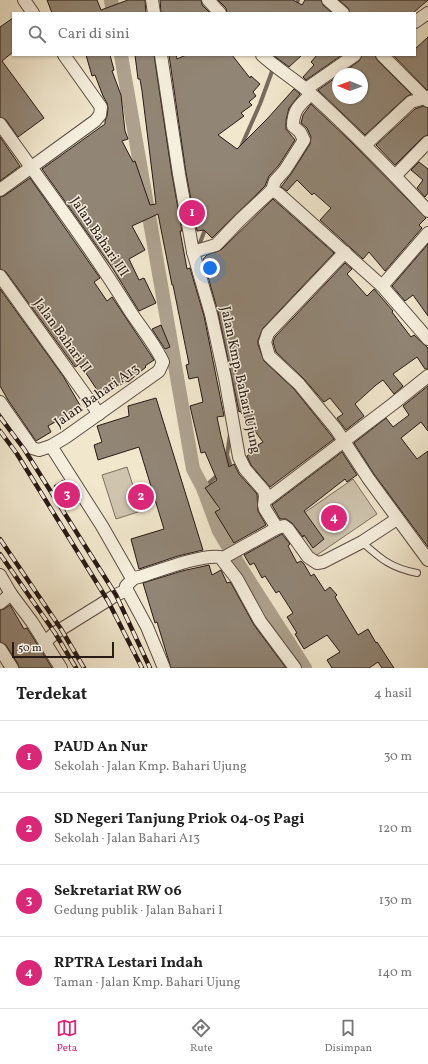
<!DOCTYPE html>
<html lang="id">
<meta charset="utf-8">
<style>
:root{--surface:#fff;--page:#f6f6f6;--text:#222;--muted:#767676;--line:#e0e0e0;--accent:#db2777}
body{margin:0;font-family:Vollkorn,serif;background:var(--page);color:var(--text)}
.compass{position:absolute;left:332px;top:68px;width:36px;height:36px;border-radius:50%;background:var(--surface);box-shadow:0 1px 3px #0004;rotate:271deg}
.scale{position:absolute;left:12px;bottom:10px;width:102px;box-sizing:border-box;padding-left:4px;border:2px solid #281a15;border-top:0;font-size:11px;line-height:14px;white-space:nowrap;color:#281a15;-webkit-text-stroke:3px #f6efde;paint-order:stroke}
.you{position:absolute;left:210px;top:268px;width:14px;height:14px;margin:-10px;border:3px solid #fff;border-radius:50%;background:#1a73e8;box-shadow:0 0 0 6px #1a73e833}
.badge{display:grid;place-items:center;width:26px;height:26px;border-radius:50%;background:var(--accent);color:#fff;font-size:13px;font-weight:700}
.pin{position:absolute;translate:-50% -50%;border:2px solid #fff;box-shadow:0 1px 4px #0006}
.list{margin:0;padding:0;list-style:none}
h2{display:flex;justify-content:space-between;align-items:center;height:52px;margin:0;padding:0 16px;font-size:17px}
h2 small{font-size:13px;font-weight:400;color:var(--muted)}
.list li{display:grid;grid-template-columns:26px 1fr auto;gap:12px;align-items:center;box-sizing:border-box;height:72px;padding:0 16px;border-top:1px solid var(--line)}
.list b{display:block;font-size:15px;white-space:nowrap}
.list p{margin:0;font-size:13px;white-space:nowrap;color:var(--muted)}
.list em{font-size:13px;font-style:normal;color:var(--muted)}
.icon{flex:none;width:22px;height:22px;fill:none;stroke:currentColor;stroke-width:2;stroke-linecap:round;stroke-linejoin:round}
.map{position:relative;flex:none;width:428px;height:668px;overflow:hidden}
.search{position:absolute;background:var(--surface);box-shadow:0 1px 3px #0004;left:12px;right:12px;top:12px;height:44px;display:flex;align-items:center;gap:10px;box-sizing:border-box;padding:0 14px;border-radius:0px;color:var(--muted);font-size:15px}
.sheet{height:340px;background:var(--surface)}
nav{display:flex;justify-content:space-around;align-items:center;box-sizing:border-box;height:56px;border-top:1px solid var(--line);background:var(--surface);font-size:11px;color:var(--muted)}
nav a{display:grid;justify-items:center;gap:2px}
nav .on{color:var(--accent)}
.map>svg:first-child{display:block}
</style>
<div class="map">
<svg width="428" height="668" viewBox="0 0 428 668">
<rect width="100%" height="100%" fill="#f1e7cd"/>
<filter id="stains"><feTurbulence type="fractalNoise" baseFrequency=".005" numOctaves="4"/><feColorMatrix values="0 0 0 0 .2 0 0 0 0 .09 0 0 0 0 .02 0 0 0 .5 -.17"/></filter>
<radialGradient id="worn" r=".72"><stop offset=".6" stop-color="#630" stop-opacity="0"/><stop offset="1" stop-color="#630" stop-opacity=".3"/></radialGradient>
<g fill="#cfc4ae" stroke="#7c6f62">
<path d="M127,467L141,511L116,519L102,475Z"/>
<path d="M353,479L377,514L314,557L291,522Z"/>
</g>
<g fill="none" stroke-linecap="round" stroke-linejoin="round">
<g stroke="#786b5e" stroke-width="4">
<path d="M293,13L298,0"/>
<path d="M240,149L260,104L278,55"/>
<path d="M198,248L206,227"/>
<path d="M225,469L230,464L227,455L230,434"/>
<path d="M203,488L219,474"/>
</g>
<g stroke="#ada18e" stroke-width="14">
<path d="M111,0L113,13"/>
<path d="M121,55L193,469L203,488L219,531L239,565L305,668"/>
</g>
</g>
<g fill="#918575" stroke="#281a15">
<path d="M47,0H97L101,10L128,0H145L146,13H52Z"/>
<path d="M160,0H201L202,5L210,13H161Z"/>
<path d="M218,0H293L302,5L305,0H321L323,5L332,13H227L226,8Z"/>
<path d="M339,0H428L413,13H350L348,8Z"/>
<path d="M13,18V52L2,61L44,118L18,137L6,120L0,117V27Z"/>
<path d="M428,37V90H427L393,55H415V49Z"/>
<path d="M86,55H110L114,70L112,71L121,95L125,131L128,139L122,141L133,162L135,161L150,205L156,204L142,91L140,79H138L135,55H154L172,175L182,231H180L187,269L190,268L204,316L224,416L217,417L221,436L229,467L234,464L239,474L257,494L258,511L266,525L234,543L215,512L220,509L205,488L217,480L205,452L201,453L190,406L203,402L198,377L189,379L186,365L189,364L173,285H172L158,214L132,226L145,250L129,259L139,280L144,278L156,303L139,311L113,269L42,169L105,124V121L107,116L108,108L107,103L103,96L95,75L92,76Z"/>
<path d="M169,55H176L177,59L186,55H232L250,78L251,76L260,84L253,92L256,96L249,102L252,105L241,113L244,116L218,135L237,149L267,119L294,89L300,94L289,108L286,120V129L295,140L279,165L269,176L265,186L212,238L204,230L197,231L186,173Z"/>
<path d="M273,55H302L289,67Z"/>
<path d="M317,55H342L306,80L303,77L314,65L311,62Z"/>
<path d="M362,55H375L377,60L411,94L406,97L365,135L318,90L338,76V98H362V74H341L359,61Z"/>
<path d="M311,104L349,140L426,218L419,225L422,228L385,271L369,252L363,259L320,220L331,208L314,193L312,195L297,180L287,191L281,187L291,174L310,144L311,137L307,128L301,123L303,115Z"/>
<path d="M423,106L428,108V135L423,137L395,165L376,145L415,109Z"/>
<path d="M0,137L20,166L0,181Z"/>
<path d="M419,162L428,169V193L425,197L417,188L423,180L411,170Z"/>
<path d="M30,178L100,278L94,282L107,301L112,297L154,360L145,366L146,367L128,382L127,381L101,396L80,364L75,367L6,272L0,269V197L4,196Z"/>
<path d="M273,199L334,253L263,328L258,340V344L264,361L294,389L334,439L270,487L251,465L247,456L259,447L258,445L263,442L240,411L239,412L218,312L203,259L207,255L221,250Z"/>
<path d="M428,244V316L413,295L405,301L392,286Z"/>
<path d="M345,263L352,269L347,274L367,296L374,289L393,311L392,312L411,337L414,335L428,348V369H425L417,357L393,374L403,386L394,394L383,380L376,385L355,404L364,416L346,430L337,418L343,414L330,398L324,402L304,379L276,352L273,342L275,337Z"/>
<path d="M0,289L63,376L81,407L48,426L51,432L36,441L8,400L0,386Z"/>
<path d="M161,325L170,347L165,349L152,329Z"/>
<path d="M428,386V431L421,422L401,438L417,459L428,451V547L374,474L354,443L386,418L393,427L409,415L403,406Z"/>
<path d="M156,398L203,550L178,556L139,569L131,539L164,529L139,447L98,460L94,445L102,442L97,426L129,416L128,406Z"/>
<path d="M342,452L357,475L347,482L345,479L304,511L324,539L313,548L304,535L303,537L292,523L286,519H280L272,505Z"/>
<path d="M63,480L76,499L68,505L54,486Z"/>
<path d="M282,534L290,544L288,546L297,563L301,561L304,564L311,576L314,574L325,591L330,587L337,595L335,597L358,635L368,629L376,643L377,642L394,668H382L378,662L369,668H332L327,660L340,652L327,635L304,649L295,634L297,633L287,617L293,613L279,591L276,593L265,576L262,578L254,563L250,565L244,555Z"/>
<path d="M209,565L212,575L221,570L227,583L230,582L231,583L254,625L286,668H171L157,622L155,623L143,583L182,571Z"/>
<path d="M10,605L24,629L27,628L52,668H19L18,664L6,645L0,642V610L4,609Z"/>
</g>
<g fill="none" stroke-linecap="round" stroke-linejoin="round">
<defs>
<path id="service" d="M362,542C381,559 391,568 417,573"/>
<g id="minor">
<path d="M24,0L33,13"/>
<path d="M152,0L154,13"/>
<path d="M208,0L220,13"/>
<path d="M328,0L343,13"/>
<path d="M415,22L428,13"/>
<path d="M161,55L179,174L193,252L211,314L225,378L239,457L245,469L264,491L265,496L264,505L265,509L277,528"/>
<path d="M262,55C276,68 293,78 308,91C350,129 389,169 428,211"/>
<path d="M382,55L428,101"/>
<path d="M306,89L355,55"/>
<path d="M0,124C44,186 90,246 130,311C141,328 155,344 163,362L159,371L66,437L51,446L39,450L32,448L0,402"/>
<path d="M365,145L411,102L428,97"/>
<path d="M395,176L428,142"/>
<path d="M0,190L95,121L100,115L101,107L64,55"/>
<path d="M272,190L279,194L382,286L428,339"/>
<path d="M193,252L216,245L240,220L272,190L275,181L285,170L304,140L300,132L293,126C293,109 300,105 311,94"/>
<path d="M345,252L268,333L265,342L269,356L299,384L336,429L368,478L428,560"/>
<path d="M0,276L99,414"/>
<path d="M382,286L428,233"/>
<path d="M51,446L102,526L130,575L134,578L139,577C159,571 201,554 220,557L237,579L260,621L295,668"/>
<path d="M265,501L393,404L428,376"/>
<path d="M223,558L277,528L284,526L288,529L308,557L317,563L323,562L362,542L397,519"/>
<path d="M0,575L11,594L32,622L61,668"/>
<path d="M134,578L126,586L127,590L147,627L164,668"/>
<path d="M0,603L11,594"/>
<path d="M45,642L55,633L116,595L127,590"/>
<path d="M0,649L12,668"/>
</g>
</defs>
<use href="#service" stroke="#5a4d43" stroke-width="8"/>
<use href="#minor" stroke="#5a4d43" stroke-width="14"/>
<use href="#service" stroke="#f6efde" stroke-width="6"/>
<use href="#minor" stroke="#f6efde" stroke-width="12"/>
<defs>
<g id="rail">
<path d="M0,417L24,449L116,595L150,668"/>
<path d="M0,431L17,454L108,601L142,668"/>
<path d="M0,539L61,629L84,668"/>
<path d="M0,554L55,633L76,668"/>
</g>
</defs>
<use href="#rail" stroke="#281a15" stroke-width="4.5"/>
<use href="#rail" stroke="#f6efde" stroke-width="3" stroke-dasharray="9" stroke-linecap="butt"/>
</g>
<g text-anchor="middle" dominant-baseline="central" stroke-width="3" stroke-linejoin="round" paint-order="stroke">
<g font-size="14" fill="#281a15" stroke="#f6efde">
<text transform="translate(99 237) rotate(56)">Jalan Bahari III</text>
<text transform="translate(62 336) rotate(54)">Jalan Bahari II</text>
<text transform="translate(240 380) rotate(78)">Jalan Kmp. Bahari Ujung</text>
<text transform="translate(97 396) rotate(-35)">Jalan Bahari A13</text>
</g>
</g>
<rect width="100%" height="100%" filter="url(#stains)"/>
<rect width="100%" height="100%" fill="url(#worn)"/>
</svg>
<svg class="compass" viewBox="-18 -18 36 36"><path d="M0-13l5 13h-10z" fill="#e53935"/><path d="M0 13l5-13h-10z" fill="#767676"/></svg>
<div class="scale">50 m</div>
<div class="you"></div>
<div class="pin badge" style="left:192px;top:213px">1</div>
<div class="pin badge" style="left:141px;top:497px">2</div>
<div class="pin badge" style="left:67px;top:495px">3</div>
<div class="pin badge" style="left:334px;top:518px">4</div>
<div class="search"><svg class="icon" aria-label="search" viewBox="0 0 24 24"><circle cx="10" cy="10" r="6"/><path d="M15 15l6 6"/></svg>Cari di sini</div>
</div>
<section class="sheet">
<h2>Terdekat<small>4 hasil</small></h2>
<ul class="list">
<li><span class="badge">1</span><div><b>PAUD An Nur</b><p>Sekolah · Jalan Kmp. Bahari Ujung</p></div><em>30 m</em></li>
<li><span class="badge">2</span><div><b>SD Negeri Tanjung Priok 04-05 Pagi</b><p>Sekolah · Jalan Bahari A13</p></div><em>120 m</em></li>
<li><span class="badge">3</span><div><b>Sekretariat RW 06</b><p>Gedung publik · Jalan Bahari I</p></div><em>130 m</em></li>
<li><span class="badge">4</span><div><b>RPTRA Lestari Indah</b><p>Taman · Jalan Kmp. Bahari Ujung</p></div><em>140 m</em></li>
</ul>
</section>
<nav>
<a class="on"><svg class="icon" aria-label="map" viewBox="0 0 24 24"><path d="M3 6l6-2 6 2 6-2v14l-6 2-6-2-6 2zM9 4v14M15 6v14"/></svg>Peta</a>
<a><svg class="icon" aria-label="directions" viewBox="0 0 24 24"><path d="M12 3l9 9-9 9-9-9zM9 14v-3h6M13 9l2 2-2 2"/></svg>Rute</a>
<a><svg class="icon" aria-label="saved" viewBox="0 0 24 24"><path d="M7 4h10v16l-5-4-5 4z"/></svg>Disimpan</a>
</nav>
